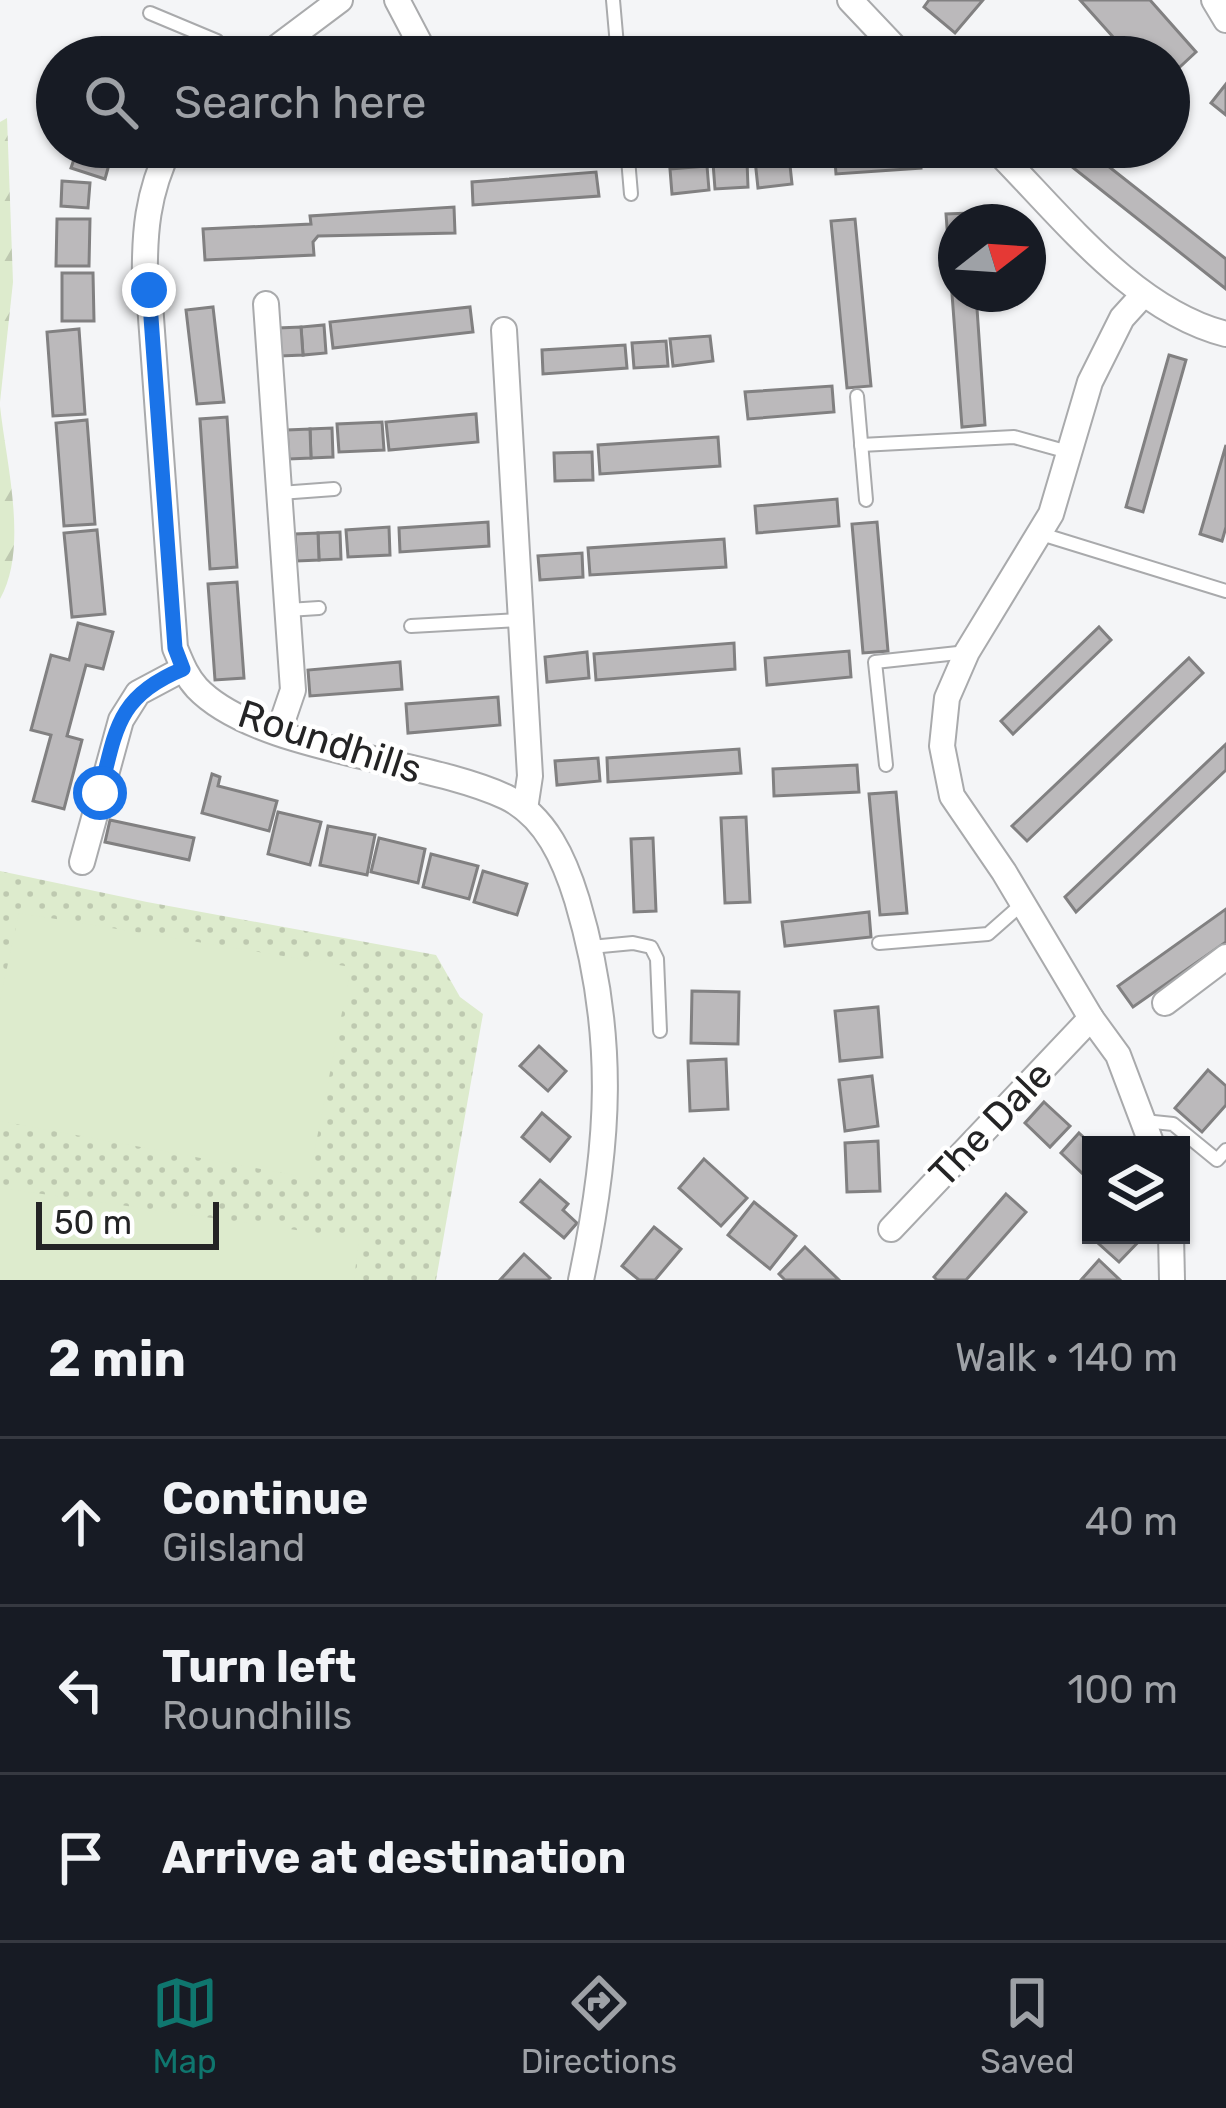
<!DOCTYPE html>
<meta charset="utf-8">
<style>
:root{--surface:#171b24;--page:#242831;--text:#f1f3f6;--muted:#9ea1a6;--line:#363941;--accent:#0f766e}
body{margin:0;font-family:Rubik,sans-serif;background:var(--page);color:var(--text)}
.controls{position:absolute;right:36px;bottom:36px;display:grid;overflow:hidden;border-radius:0px;box-shadow:0 3px 9px #0004}
.controls button{width:108px;height:108px;display:grid;place-items:center;padding:0;border:0;border-bottom:3px solid var(--line);background:var(--surface);color:var(--text);font:60px sans-serif}
.compass{position:absolute;left:938px;top:204px;width:108px;height:108px;border-radius:50%;background:var(--surface);box-shadow:0 3px 9px #0004;rotate:73deg}
.scale{position:absolute;left:36px;bottom:30px;width:183px;box-sizing:border-box;padding-left:12px;border:6px solid #242425;border-top:0;font-size:33px;line-height:42px;white-space:nowrap;color:#242425;-webkit-text-stroke:9px #fff;paint-order:stroke}
.stop{position:absolute;width:36px;height:36px;margin:-27px;border:9px solid #1a73e8;border-radius:50%;background:#fff}
.stop.end{background:#1a73e8;border-color:#fff;box-shadow:0 3px 12px #0008}
.list{margin:0;padding:0;list-style:none}
h2{display:flex;justify-content:space-between;align-items:center;height:156px;margin:0;padding:0 48px;font-size:51px}
h2 small{font-size:39px;font-weight:400;color:var(--muted)}
.list li{display:grid;grid-template-columns:78px 1fr auto;gap:36px;align-items:center;box-sizing:border-box;height:168px;padding:0 48px;border-top:3px solid var(--line)}
.list b{display:block;font-size:45px;white-space:nowrap}
.list p{margin:0;font-size:39px;white-space:nowrap;color:var(--muted)}
.list em{font-size:39px;font-style:normal;color:var(--muted)}
.icon{flex:none;width:66px;height:66px;fill:none;stroke:currentColor;stroke-width:2;stroke-linecap:round;stroke-linejoin:round}
.map{position:relative;flex:none;width:1226px;height:1280px;overflow:hidden}
.search{position:absolute;background:var(--surface);box-shadow:0 3px 9px #0004;left:36px;right:36px;top:36px;height:132px;display:flex;align-items:center;gap:30px;box-sizing:border-box;padding:0 42px;border-radius:66px;color:var(--muted);font-size:45px}
.sheet{height:660px;background:var(--surface)}
nav{display:flex;justify-content:space-around;align-items:center;box-sizing:border-box;height:168px;border-top:3px solid var(--line);background:var(--surface);font-size:33px;color:var(--muted)}
nav a{display:grid;justify-items:center;gap:6px}
nav .on{color:var(--accent)}
.map>svg:first-child{display:block}
</style>
<div class="map">
<svg width="1226" height="1280" viewBox="0 0 1226 1280">
<defs>
<pattern id="grass-dots" width="8" height="8" patternUnits="userSpaceOnUse" patternTransform="scale(3)"><rect width="8" height="8" fill="#ddebcd"/><path d="M2 2h.1M6 6h.1" fill="none" stroke="#bec9b0" stroke-width="1.8" stroke-linecap="round"/></pattern>
<pattern id="forest-firs" width="22" height="20" patternUnits="userSpaceOnUse" patternTransform="scale(3)"><rect width="22" height="20" fill="#ddebcd"/><path d="M5 1l3.5 6h-7zM16 11l3.5 6h-7z" fill="#bec9b0"/></pattern>
</defs>
<rect width="100%" height="100%" fill="#f4f5f7"/>
<path fill="url(#grass-dots)" d="M0,871L147,902L436,955L460,997L483,1014L436,1280H0Z"/>
<g fill="url(#forest-firs)">
<path d="M7,118L13,282L0,402V122Z"/>
<path d="M0,406C6,463 29,548 0,599Z"/>
</g>
<g fill="#ddebcd">
<path d="M19,913L351,967L309,1178L0,1121V1000Z"/>
<path d="M0,1188L359,1239L354,1280H0Z"/>
</g>
<g fill="#bbb9bb" stroke="#818081" stroke-width="3">
<path d="M929,0H983L955,33L924,7Z"/>
<path d="M1080,0H1150L1196,52L1169,77V57H1131Z"/>
<path d="M782,48L783,57H656Z"/>
<path d="M1226,84V115L1211,103Z"/>
<path d="M78,147L113,150L105,179L71,168Z"/>
<path d="M834,147H920L921,168L836,174Z"/>
<path d="M1047,147H1084L1226,259V289Z"/>
<path d="M789,156L792,184L758,188L755,160Z"/>
<path d="M747,161L748,187L715,189L713,163Z"/>
<path d="M707,166L709,190L672,194L670,169Z"/>
<path d="M596,172L599,196L473,205L472,182Z"/>
<path d="M62,181L90,183L88,208L61,206Z"/>
<path d="M454,207L455,233L318,236L313,242L314,255L205,260L203,229L311,224L310,216Z"/>
<path d="M970,213V222H956V294H976L985,425L962,427L946,214Z"/>
<path d="M57,219H90L89,266H56Z"/>
<path d="M855,219L871,386L847,388L831,221Z"/>
<path d="M62,273H93L94,321H62Z"/>
<path d="M213,307L224,402L197,404L186,310Z"/>
<path d="M470,307L473,332L333,348L330,322Z"/>
<path d="M324,325L326,353L303,355L301,327Z"/>
<path d="M301,327L303,355L280,356L278,328Z"/>
<path d="M79,329L85,414L53,416L47,332Z"/>
<path d="M710,336L713,361L673,366L670,339Z"/>
<path d="M666,341L668,366L634,368L632,343Z"/>
<path d="M625,345L627,368L543,374L542,350Z"/>
<path d="M1169,355L1186,360L1143,512L1126,507Z"/>
<path d="M832,386L834,412L748,419L745,392Z"/>
<path d="M476,414L478,442L389,450L386,422Z"/>
<path d="M227,417L237,567L210,569L200,419Z"/>
<path d="M87,420L95,524L64,526L56,423Z"/>
<path d="M382,422L384,450L339,452L337,424Z"/>
<path d="M332,428L333,457L311,458L310,429Z"/>
<path d="M310,429L311,458L289,459L287,430Z"/>
<path d="M718,437L720,466L600,474L598,445Z"/>
<path d="M1226,445V527L1222,541L1200,534Z"/>
<path d="M592,452L593,480L555,481L554,453Z"/>
<path d="M837,499L839,526L757,533L755,506Z"/>
<path d="M488,522L489,546L400,552L399,528Z"/>
<path d="M877,522L888,651L863,653L852,524Z"/>
<path d="M389,527L390,555L348,557L346,530Z"/>
<path d="M97,530L105,614L72,617L64,533Z"/>
<path d="M340,532L341,559L319,560L318,533Z"/>
<path d="M318,533L319,560L297,561L295,534Z"/>
<path d="M724,539L726,567L590,575L588,548Z"/>
<path d="M582,553L583,577L540,580L538,556Z"/>
<path d="M237,582L244,678L215,680L208,584Z"/>
<path d="M78,623L113,632L103,669L86,665L67,736L82,740L64,809L33,801L51,735L31,730L51,655L69,660Z"/>
<path d="M1099,627L1111,640L1013,734L1001,721Z"/>
<path d="M734,643L735,669L596,680L594,654Z"/>
<path d="M849,651L851,677L767,685L765,658Z"/>
<path d="M587,652L589,678L547,682L545,657Z"/>
<path d="M1189,658L1203,673L1027,841L1012,826Z"/>
<path d="M400,662L402,689L310,696L308,670Z"/>
<path d="M498,697L500,725L408,733L406,704Z"/>
<path d="M1226,744V770L1076,912L1065,897Z"/>
<path d="M739,749L741,773L608,782L607,758Z"/>
<path d="M598,758L600,781L557,785L555,761Z"/>
<path d="M857,765L859,792L774,796L773,769Z"/>
<path d="M212,774L220,777L218,786L277,801L269,831L202,813Z"/>
<path d="M896,792L907,913L880,915L869,794Z"/>
<path d="M278,812L321,822L310,865L268,854Z"/>
<path d="M746,817L750,902L725,903L721,818Z"/>
<path d="M110,820L194,838L189,860L105,842Z"/>
<path d="M328,826L375,835L367,875L320,865Z"/>
<path d="M379,838L425,849L418,883L371,872Z"/>
<path d="M653,838L656,911L634,912L631,839Z"/>
<path d="M431,854L478,866L469,899L423,887Z"/>
<path d="M483,871L527,884L517,915L474,902Z"/>
<path d="M1226,909V942L1133,1007L1118,986Z"/>
<path d="M869,912L871,937L785,946L782,922Z"/>
<path d="M692,991L739,992L738,1044L691,1043Z"/>
<path d="M878,1007L882,1057L840,1061L835,1011Z"/>
<path d="M539,1046L566,1071L548,1091L520,1066Z"/>
<path d="M726,1059L728,1109L690,1111L688,1061Z"/>
<path d="M1208,1070L1226,1086V1105L1202,1132L1175,1108Z"/>
<path d="M872,1076L878,1126L845,1131L839,1080Z"/>
<path d="M1044,1102L1070,1126L1050,1147L1025,1123Z"/>
<path d="M542,1113L570,1137L550,1161L522,1137Z"/>
<path d="M1079,1133L1092,1145L1091,1163L1082,1173L1061,1153Z"/>
<path d="M878,1141L880,1191L847,1192L845,1143Z"/>
<path d="M704,1159L747,1198L721,1226L679,1188Z"/>
<path d="M540,1180L568,1204L563,1210L577,1223L564,1238L521,1202Z"/>
<path d="M1006,1194L1026,1212L966,1280H937L934,1277Z"/>
<path d="M754,1202L796,1236L770,1269L728,1235Z"/>
<path d="M654,1227L681,1249L655,1280H639L622,1266Z"/>
<path d="M1108,1235H1145L1119,1262L1099,1244Z"/>
<path d="M805,1247L839,1280H785L779,1274Z"/>
<path d="M524,1254L550,1278L548,1280H500Z"/>
<path d="M1099,1260L1120,1280H1081Z"/>
</g>
<g fill="none" stroke-linecap="round" stroke-linejoin="round">
<defs>
<g id="service">
<path d="M613,0L618,57"/>
<path d="M150,13L217,41L230,57"/>
<path d="M627,147L631,194"/>
<path d="M857,396L866,500"/>
<path d="M861,445L1014,437L1072,453"/>
<path d="M280,493L334,489"/>
<path d="M1038,533L1226,591"/>
<path d="M288,610L319,608"/>
<path d="M411,626L520,620"/>
<path d="M886,765L875,662L967,652"/>
<path d="M879,943L988,934L1022,904"/>
<path d="M591,947L633,943L651,947L657,959L660,1031"/>
<path d="M1144,1121L1173,1124L1217,1160L1226,1150"/>
</g>
<g id="minor">
<path d="M397,0L427,57"/>
<path d="M850,0L904,57"/>
<path d="M1214,0L1226,20"/>
<path d="M264,57L340,0"/>
<path d="M170,147C147,193 144,234 145,284L149,290L175,648C181,662 186,676 197,688C257,751 425,759 506,797C546,816 565,861 577,900C617,1034 610,1145 581,1280"/>
<path d="M993,147C1060,214 1132,310 1226,334"/>
<path d="M1142,296L1122,318L1090,382L1051,514L967,652L947,698L942,746L952,796L1004,872L1091,1018L1118,1055L1152,1145"/>
<path d="M266,304L293,690L279,731"/>
<path d="M504,330L530,776L525,809"/>
<path d="M82,862L121,720L138,693L183,669"/>
<path d="M1165,1003L1226,957"/>
<path d="M891,1229L1091,1018"/>
<path d="M1171,1235L1172,1280"/>
</g>
</defs>
<use href="#service" stroke="#a9aaac" stroke-width="16"/>
<use href="#minor" stroke="#a9aaac" stroke-width="28"/>
<use href="#service" stroke="#fff" stroke-width="12"/>
<use href="#minor" stroke="#fff" stroke-width="24"/>
</g>
<g fill="none" stroke-linecap="round" stroke-linejoin="round">
<path stroke="#1a73e8" stroke-width="15" d="M100,793C116,729 117,696 183,669L175,648L149,290"/>
</g>
<g text-anchor="middle" dominant-baseline="central" stroke-width="9" stroke-linejoin="round" paint-order="stroke">
<g font-size="39" fill="#242425" stroke="#fff">
<text transform="translate(330 742) rotate(18)">Roundhills</text>
<text transform="translate(991 1124) rotate(-46)">The Dale</text>
</g>
</g>
</svg>
<div class="controls">
<button><svg class="icon" aria-label="layers" viewBox="0 0 24 24"><path d="M12 4l9 5-9 5-9-5zM3 14l9 5 9-5"/></svg></button>
</div>
<svg class="compass" viewBox="-18 -18 36 36"><path d="M0-13l5 13h-10z" fill="#e53935"/><path d="M0 13l5-13h-10z" fill="#9ea1a6"/></svg>
<div class="scale">50 m</div>
<div class="stop" style="left:100px;top:793px"></div>
<div class="stop end" style="left:149px;top:290px"></div>
<div class="search"><svg class="icon" aria-label="search" viewBox="0 0 24 24"><circle cx="10" cy="10" r="6"/><path d="M15 15l6 6"/></svg>Search here</div>
</div>
<section class="sheet">
<h2>2 min<small>Walk · 140 m</small></h2>
<ul class="list">
<li><svg class="icon" aria-label="ahead" viewBox="0 0 24 24"><path d="M12 20V5M6 11l6-6 6 6"/></svg><div><b>Continue</b><p>Gilsland</p></div><em>40 m</em></li>
<li><svg class="icon" aria-label="left" viewBox="0 0 24 24"><path d="M17 20v-9H6M10 6l-5 5 5 5"/></svg><div><b>Turn left</b><p>Roundhills</p></div><em>100 m</em></li>
<li><svg class="icon" aria-label="arrive" viewBox="0 0 24 24"><path d="M6 21V4h12l-3 4 3 4H6"/></svg><div><b>Arrive at destination</b></div></li>
</ul>
</section>
<nav>
<a class="on"><svg class="icon" aria-label="map" viewBox="0 0 24 24"><path d="M3 6l6-2 6 2 6-2v14l-6 2-6-2-6 2zM9 4v14M15 6v14"/></svg>Map</a>
<a><svg class="icon" aria-label="directions" viewBox="0 0 24 24"><path d="M12 3l9 9-9 9-9-9zM9 14v-3h6M13 9l2 2-2 2"/></svg>Directions</a>
<a><svg class="icon" aria-label="saved" viewBox="0 0 24 24"><path d="M7 4h10v16l-5-4-5 4z"/></svg>Saved</a>
</nav>
